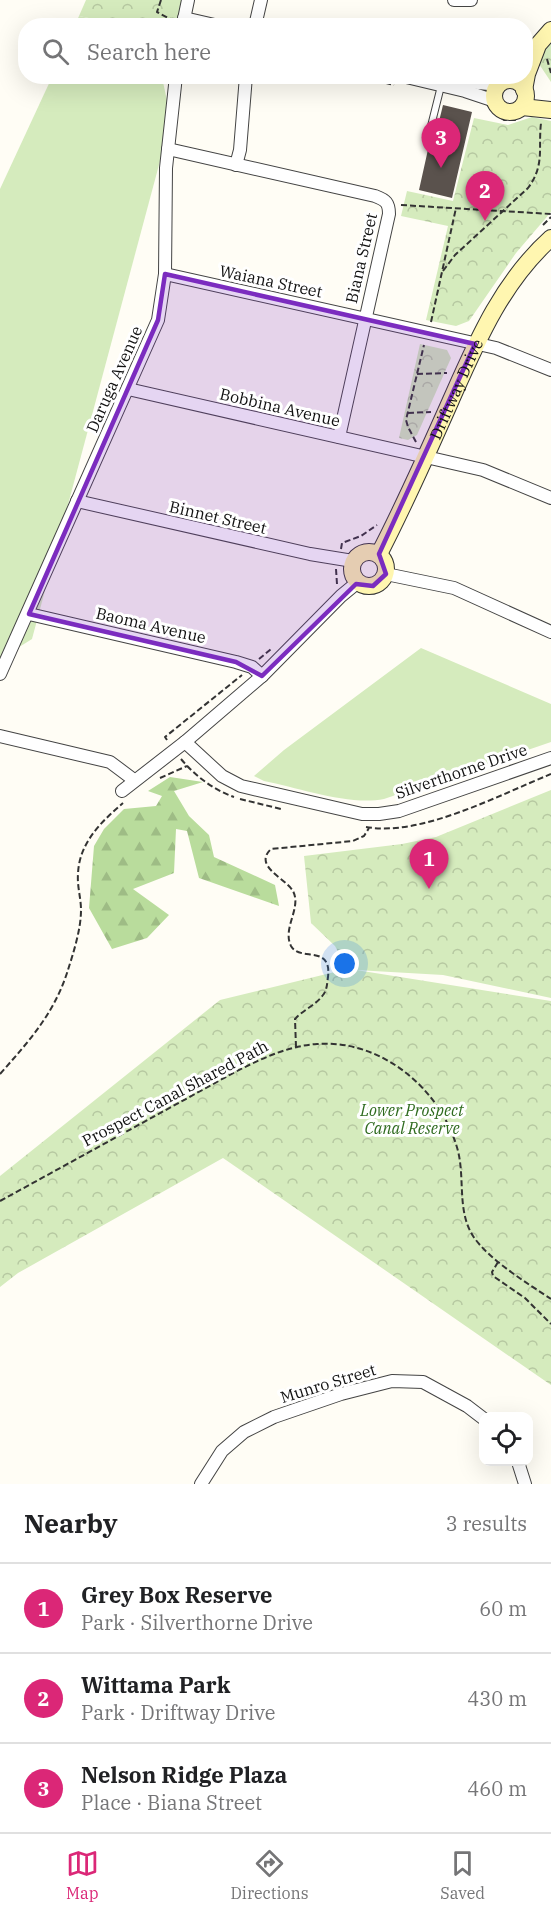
<!DOCTYPE html>
<meta charset="utf-8">
<style>
:root{--surface:#fff;--page:#f2f2f2;--text:#202124;--muted:#757577;--line:#e0e0e0;--accent:#db2777}
body{margin:0;font-family:"IBM Plex Serif",serif;background:var(--page);color:var(--text)}
.controls{position:absolute;right:18px;bottom:18px;display:grid;overflow:hidden;border-radius:12px;box-shadow:0 6px 24px #0002}
.controls button{width:54px;height:54px;display:grid;place-items:center;padding:0;border:0;border-bottom:2px solid var(--line);background:var(--surface);color:var(--text);font:30px sans-serif}
.you{position:absolute;left:345px;top:964px;width:21px;height:21px;margin:-15px;border:4px solid #fff;border-radius:50%;background:#1a73e8;box-shadow:0 0 0 9px #1a73e833}
.badge{display:grid;place-items:center;width:39px;height:39px;border-radius:50%;background:var(--accent);color:#fff;font-size:20px;font-weight:700}
.pin{position:absolute;translate:-50% -50px;filter:drop-shadow(0 2px 3px #0008)}
.pin::after{content:'';position:absolute;top:32px;width:21px;height:18px;background:inherit;clip-path:polygon(0 0,100% 0,50% 100%)}
.list{margin:0;padding:0;list-style:none}
h2{display:flex;justify-content:space-between;align-items:center;height:78px;margin:0;padding:0 24px;font-size:26px}
h2 small{font-size:20px;font-weight:400;color:var(--muted)}
.list li{display:grid;grid-template-columns:39px 1fr auto;gap:18px;align-items:center;box-sizing:border-box;height:90px;padding:0 24px;border-top:2px solid var(--line)}
.list b{display:block;font-size:22px;white-space:nowrap}
.list p{margin:0;font-size:20px;white-space:nowrap;color:var(--muted)}
.list em{font-size:20px;font-style:normal;color:var(--muted)}
.icon{flex:none;width:33px;height:33px;fill:none;stroke:currentColor;stroke-width:2;stroke-linecap:round;stroke-linejoin:round}
.map{position:relative;flex:none;width:551px;height:1484px;overflow:hidden}
.search{position:absolute;background:var(--surface);box-shadow:0 6px 24px #0002;left:18px;right:18px;top:18px;height:66px;display:flex;align-items:center;gap:15px;box-sizing:border-box;padding:0 21px;border-radius:24px;color:var(--muted);font-size:22px}
.sheet{height:348px;background:var(--surface)}
nav{display:flex;justify-content:space-around;align-items:center;box-sizing:border-box;height:84px;border-top:2px solid var(--line);background:var(--surface);font-size:16px;color:var(--muted)}
nav a{display:grid;justify-items:center;gap:3px}
nav .on{color:var(--accent)}
.map>svg:first-child{display:block}
</style>
<div class="map">
<svg width="551" height="1484" viewBox="0 0 551 1484">
<defs>
<pattern id="forest-firs" width="22" height="20" patternUnits="userSpaceOnUse" patternTransform="scale(1.5)"><rect width="22" height="20" fill="#b9dc9c"/><path d="M5 1l3.5 6h-7zM16 11l3.5 6h-7z" fill="#9ebc85"/></pattern>
<pattern id="park-crowns" width="20" height="18" patternUnits="userSpaceOnUse" patternTransform="scale(1.5)"><rect width="20" height="18" fill="#d5ebbd"/><path d="M2 6a3 3 0 1 1 6 0M12 15a3 3 0 1 1 6 0" fill="none" stroke="#b6c8a1"/></pattern>
</defs>
<rect width="100%" height="100%" fill="#fffdf5"/>
<g fill="#d5ebbd">
<path d="M79,16L122,25H75Z"/>
<path d="M52,77H162L171,120L32,639L0,659V189Z"/>
<path d="M421,648L551,704V742L384,799C349,806 300,788 264,781L254,776L284,750Z"/>
</g>
<path fill="url(#forest-firs)" d="M170,777L203,782L174,791L189,816L209,835L214,857L275,885L279,906L199,878L187,831L176,829L174,873L133,889L169,915L147,938L112,949L89,908L94,846L104,829L124,809L156,806L162,796L148,791Z"/>
<g fill="url(#park-crowns)">
<path d="M86,0H182L176,25H122L79,16Z"/>
<path d="M551,36V82L539,64Z"/>
<path d="M532,117L551,121V212L516,253L469,321L456,326L426,320L448,226L401,216L407,191L453,201L474,118L508,125Z"/>
<path d="M420,344L447,350L451,358L417,435L408,440L399,438Z"/>
<path d="M551,790V998L443,975L356,970L551,1001V1385L223,1158L18,1273L0,1287V1176L220,1000L347,969L335,946L311,923L304,856L402,844L436,837Z"/>
</g>
<path fill="#5a524d" d="M443,105L472,112L452,198L419,190L429,145L433,146Z"/>
<g fill="none" stroke-linecap="round" stroke-linejoin="round">
<defs>
<path id="lane" d="M428,138L441,86"/>
<g id="street">
<path d="M454,0H471"/>
<path d="M184,18L219,26"/>
<path d="M183,24L188,0"/>
<path d="M255,26L261,0"/>
<path d="M402,76L465,91L495,101"/>
<path d="M440,76L468,82L499,85"/>
<path d="M168,149L375,196C386,200 389,203 389,214L339,437"/>
<path d="M236,165L240,150L246,76"/>
<path d="M165,274L496,348L551,370"/>
<path d="M128,389L483,470L551,498"/>
<path d="M77,501L310,554L353,561"/>
<path d="M386,574L454,588L551,632"/>
<path d="M29,614L236,662L252,667L262,676"/>
<path d="M0,674L158,320L165,274L166,168L176,76"/>
<path d="M0,736L110,762L134,780"/>
<path d="M185,742L222,776L241,786L362,814H379L399,811L551,758"/>
<path d="M122,791L185,742L262,676L341,596L358,582"/>
<path d="M518,1462L525,1484"/>
<path d="M201,1484L222,1451L244,1432L274,1417L341,1394L392,1381L423,1382L467,1406L484,1419"/>
</g>
<g id="secondary">
<path d="M530,54L551,30"/>
<circle cx="510" cy="96" r="16"/>
<path d="M524,90L527,74L537,48"/>
<path d="M522,107L551,110"/>
<circle cx="369" cy="569" r="17"/>
<path id="s1" d="M379,554C405,504 428,452 451,400C477,341 502,282 551,238"/>
</g>
</defs>
<use href="#lane" stroke="#444" stroke-width="8"/>
<use href="#street" stroke="#444" stroke-width="14"/>
<use href="#secondary" stroke="#333" stroke-width="18"/>
<g stroke="#333" stroke-width="2" stroke-dasharray="6 3" stroke-linecap="butt">
<path d="M161,0L157,12L172,20"/>
<path d="M547,59L551,73"/>
<path d="M359,76L394,85"/>
<path d="M494,113L504,120H516"/>
<path d="M401,205L551,214"/>
<path d="M543,225L551,217"/>
<path d="M443,271L455,255L528,188C545,165 538,149 541,123"/>
<path d="M431,322L456,208"/>
<path d="M417,374L447,373"/>
<path d="M408,413L431,412"/>
<path d="M416,442L408,427L406,420L424,345"/>
<path d="M341,549L342,543L361,536L377,525"/>
<path d="M336,569L337,584"/>
<path d="M259,659L271,649"/>
<path d="M167,740L165,737L242,675"/>
<path d="M181,759C195,776 214,790 234,797"/>
<path d="M160,778L187,766"/>
<path d="M240,799L281,809"/>
<path d="M366,827C421,837 499,795 551,774"/>
<path d="M296,1047L295,1019C303,1010 316,1005 323,995C327,990 327,984 328,977C332,944 300,962 291,946C282,928 302,908 293,891C285,878 253,866 271,849L353,841L364,836L369,828"/>
<path d="M0,1074C29,1041 53,1015 67,973C73,954 81,930 81,910C81,898 77,886 78,874C79,843 101,822 123,803"/>
<path d="M0,1201L235,1072C261,1059 287,1046 317,1044C382,1039 442,1090 458,1151C465,1179 457,1211 473,1236C489,1260 527,1283 551,1299"/>
<path d="M498,1262L492,1272L493,1276L525,1298L551,1324"/>
</g>
<use href="#lane" stroke="#fff" stroke-width="6"/>
<use href="#street" stroke="#fff" stroke-width="12"/>
<use href="#secondary" stroke="#fff6b0" stroke-width="16"/>
</g>
<path fill="#7b2cbf" fill-opacity="0.2" stroke="#7b2cbf" stroke-width="4.5" stroke-linejoin="round" d="M165,274L475,344L379,554L386,574L373,586L356,584L262,676L236,662L29,614L158,320Z"/>
<g text-anchor="middle" dominant-baseline="central" stroke-width="6" stroke-linejoin="round" paint-order="stroke">
<g font-size="16" fill="#111" stroke="#fff">
<text transform="translate(361 258) rotate(-77)">Biana Street</text>
<text transform="translate(271 281) rotate(12)">Waiana Street</text>
<text transform="translate(114 379) rotate(-66)">Daruga Avenue</text>
<text stroke="none"><textPath href="#s1" startOffset="182">Driftway Drive</textPath></text>
<text transform="translate(280 407) rotate(13)">Bobbina Avenue</text>
<text transform="translate(218 517) rotate(13)">Binnet Street</text>
<text transform="translate(151 625) rotate(13)">Baoma Avenue</text>
<text transform="translate(461 771) rotate(-19)">Silverthorne Drive</text>
<text transform="translate(175 1093) rotate(-28)">Prospect Canal Shared Path</text>
<text transform="translate(328 1383) rotate(-17)">Munro Street</text>
</g>
<g font-size="16" font-style="italic" fill="#2f6b1f" stroke="#fff">
<text x="412" y="1110">Lower Prospect<tspan x="412" dy="18">Canal Reserve</tspan></text>
</g>
</g>
</svg>
<div class="controls">
<button><svg class="icon" aria-label="locate" viewBox="0 0 24 24"><circle cx="12" cy="12" r="6"/><path d="M12 2v4M12 18v4M2 12h4M18 12h4"/></svg></button>
</div>
<div class="you"></div>
<div class="pin badge" style="left:429px;top:889px">1</div>
<div class="pin badge" style="left:485px;top:221px">2</div>
<div class="pin badge" style="left:441px;top:168px">3</div>
<div class="search"><svg class="icon" aria-label="search" viewBox="0 0 24 24"><circle cx="10" cy="10" r="6"/><path d="M15 15l6 6"/></svg>Search here</div>
</div>
<section class="sheet">
<h2>Nearby<small>3 results</small></h2>
<ul class="list">
<li><span class="badge">1</span><div><b>Grey Box Reserve</b><p>Park · Silverthorne Drive</p></div><em>60 m</em></li>
<li><span class="badge">2</span><div><b>Wittama Park</b><p>Park · Driftway Drive</p></div><em>430 m</em></li>
<li><span class="badge">3</span><div><b>Nelson Ridge Plaza</b><p>Place · Biana Street</p></div><em>460 m</em></li>
</ul>
</section>
<nav>
<a class="on"><svg class="icon" aria-label="map" viewBox="0 0 24 24"><path d="M3 6l6-2 6 2 6-2v14l-6 2-6-2-6 2zM9 4v14M15 6v14"/></svg>Map</a>
<a><svg class="icon" aria-label="directions" viewBox="0 0 24 24"><path d="M12 3l9 9-9 9-9-9zM9 14v-3h6M13 9l2 2-2 2"/></svg>Directions</a>
<a><svg class="icon" aria-label="saved" viewBox="0 0 24 24"><path d="M7 4h10v16l-5-4-5 4z"/></svg>Saved</a>
</nav>
